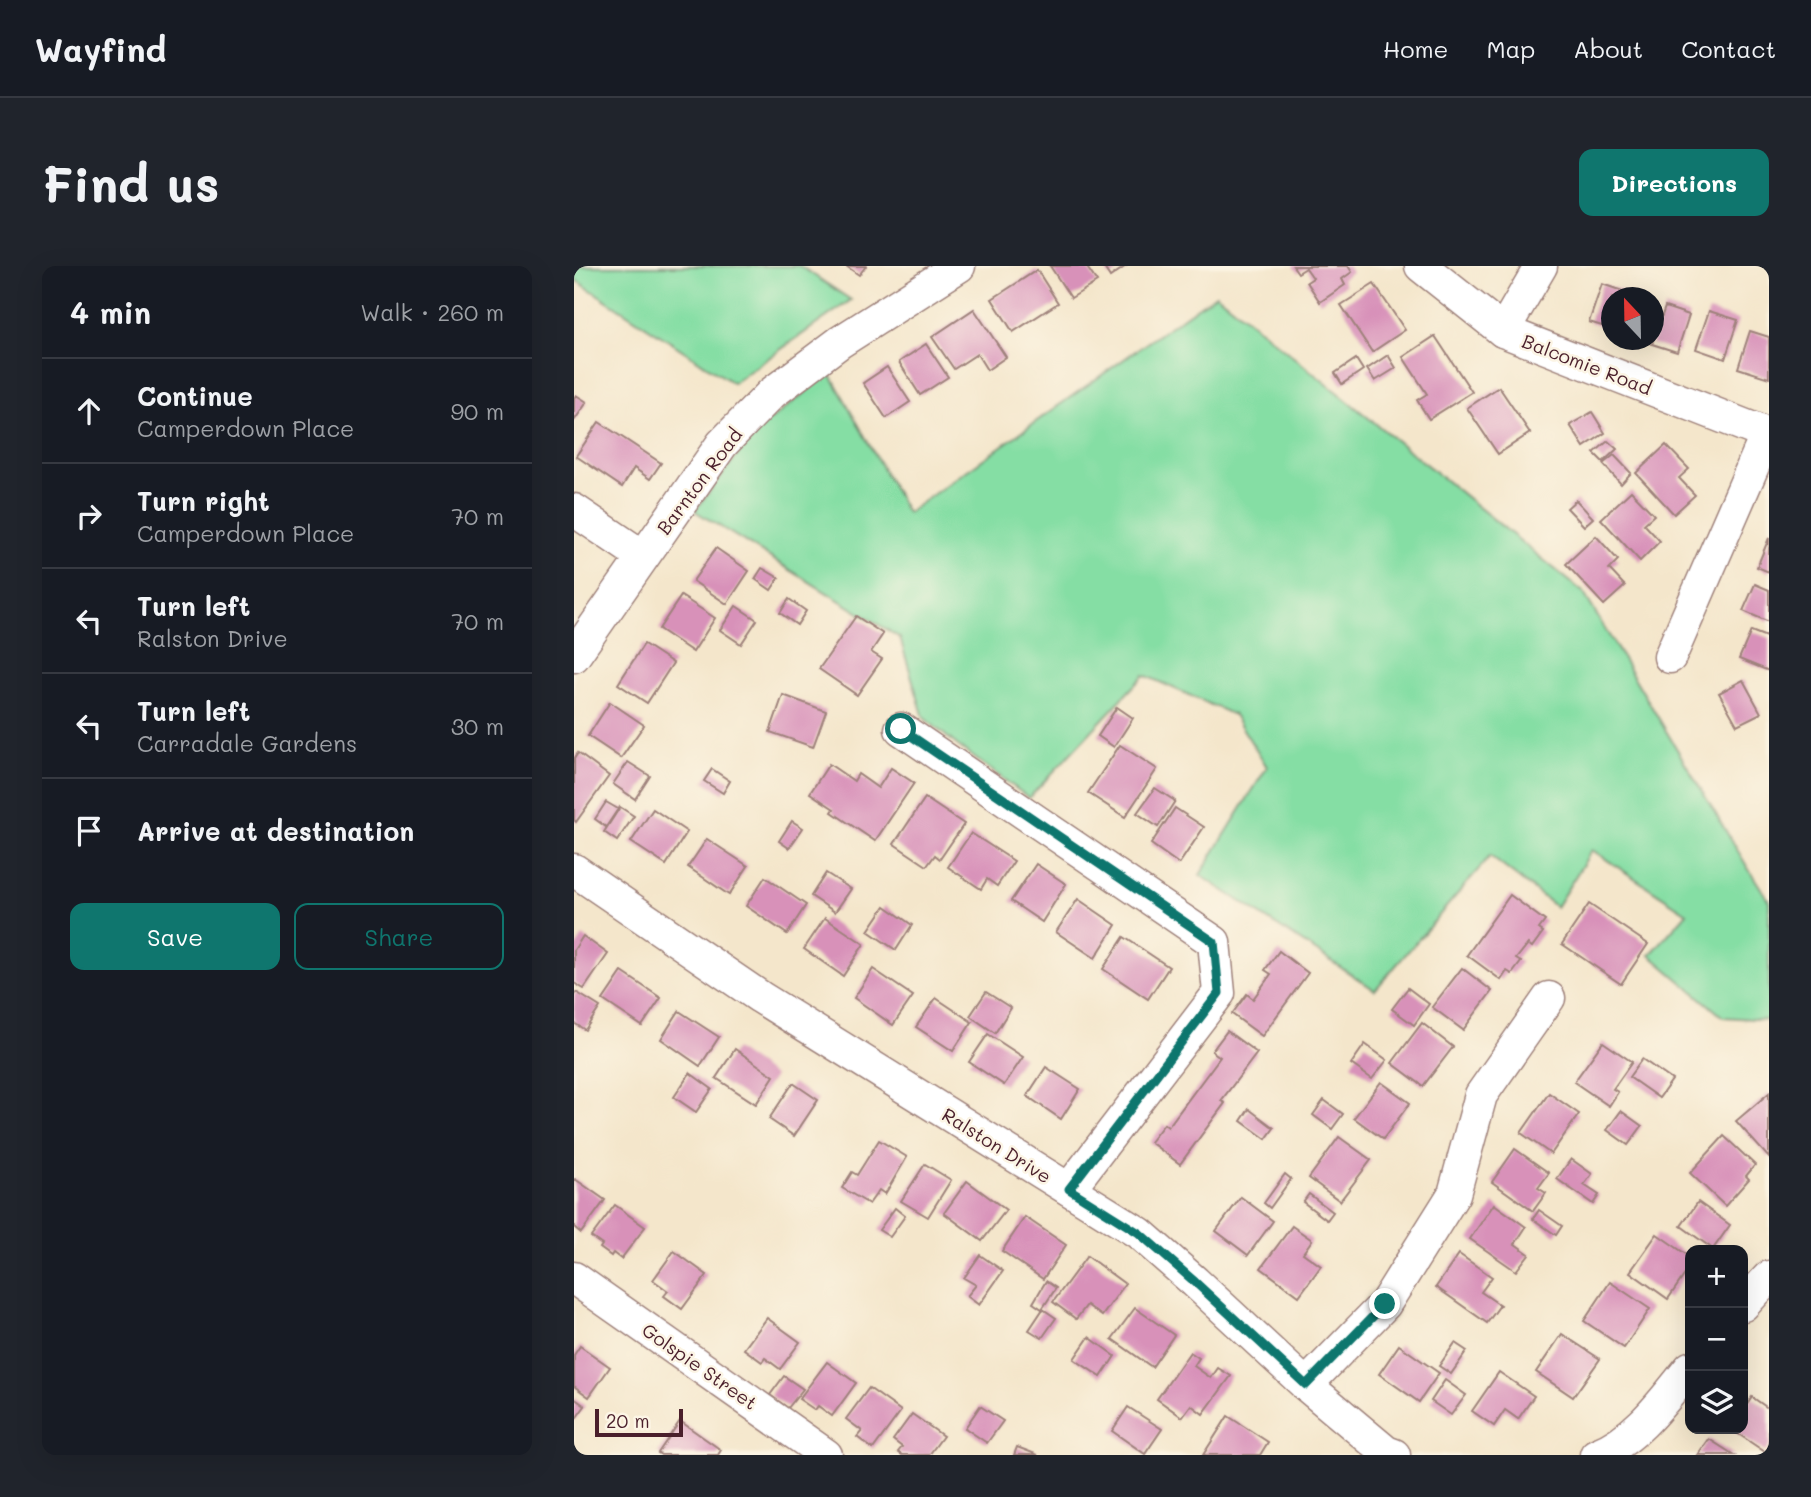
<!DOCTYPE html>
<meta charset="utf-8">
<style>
:root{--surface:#171b24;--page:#20242c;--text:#f1f3f6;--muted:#9ea1a6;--line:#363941;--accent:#0f766e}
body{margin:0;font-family:Mali,sans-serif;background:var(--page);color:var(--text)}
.controls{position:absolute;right:21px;bottom:21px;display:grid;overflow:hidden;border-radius:14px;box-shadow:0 7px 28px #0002}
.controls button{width:63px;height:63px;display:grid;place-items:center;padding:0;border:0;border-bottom:2px solid var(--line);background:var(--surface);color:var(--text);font:35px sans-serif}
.compass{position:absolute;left:1027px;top:21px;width:63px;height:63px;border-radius:50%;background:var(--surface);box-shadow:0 7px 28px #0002;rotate:338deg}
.scale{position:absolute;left:21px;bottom:18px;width:88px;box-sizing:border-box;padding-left:7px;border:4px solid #4a1f2b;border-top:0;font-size:19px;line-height:24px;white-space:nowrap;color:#4a1f2b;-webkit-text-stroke:5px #fcf5e5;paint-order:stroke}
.stop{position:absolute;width:21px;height:21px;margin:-16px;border:5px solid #0f766e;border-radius:50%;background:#fff}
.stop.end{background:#0f766e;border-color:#fff;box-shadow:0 2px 7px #0008}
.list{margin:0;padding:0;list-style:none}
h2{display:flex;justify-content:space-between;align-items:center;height:91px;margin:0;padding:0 28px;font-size:30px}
h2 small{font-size:23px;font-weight:400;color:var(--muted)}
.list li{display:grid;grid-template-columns:46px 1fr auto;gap:21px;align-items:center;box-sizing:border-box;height:105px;padding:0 28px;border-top:2px solid var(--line)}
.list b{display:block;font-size:26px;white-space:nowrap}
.list p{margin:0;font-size:23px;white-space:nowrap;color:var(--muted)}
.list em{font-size:23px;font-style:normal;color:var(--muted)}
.actions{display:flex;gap:14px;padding:21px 28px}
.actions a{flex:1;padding:16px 0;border:2px solid var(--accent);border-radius:14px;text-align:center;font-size:24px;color:var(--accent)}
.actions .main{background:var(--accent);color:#fff}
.icon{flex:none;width:38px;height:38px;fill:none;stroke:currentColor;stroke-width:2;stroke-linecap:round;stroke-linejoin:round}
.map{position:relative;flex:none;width:1195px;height:1189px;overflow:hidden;border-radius:14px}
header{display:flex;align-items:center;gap:42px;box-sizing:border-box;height:98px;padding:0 35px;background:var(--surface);border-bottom:2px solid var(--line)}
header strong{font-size:33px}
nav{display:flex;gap:38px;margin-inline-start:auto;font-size:24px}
.intro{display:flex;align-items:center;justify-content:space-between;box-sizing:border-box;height:168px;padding:0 42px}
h1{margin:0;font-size:49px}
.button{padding:18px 32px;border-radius:14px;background:var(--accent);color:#fff;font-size:24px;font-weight:700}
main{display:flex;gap:42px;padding:0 42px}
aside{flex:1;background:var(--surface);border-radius:14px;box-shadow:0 7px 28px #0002}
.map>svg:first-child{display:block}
</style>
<header>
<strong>Wayfind</strong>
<nav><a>Home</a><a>Map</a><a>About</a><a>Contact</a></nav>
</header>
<div class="intro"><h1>Find us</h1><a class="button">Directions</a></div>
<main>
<aside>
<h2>4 min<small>Walk · 260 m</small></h2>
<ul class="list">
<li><svg class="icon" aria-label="ahead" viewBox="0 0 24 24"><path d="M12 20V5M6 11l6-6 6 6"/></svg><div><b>Continue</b><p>Camperdown Place</p></div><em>90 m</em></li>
<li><svg class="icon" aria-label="right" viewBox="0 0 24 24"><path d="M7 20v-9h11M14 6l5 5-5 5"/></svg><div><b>Turn right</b><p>Camperdown Place</p></div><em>70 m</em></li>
<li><svg class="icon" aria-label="left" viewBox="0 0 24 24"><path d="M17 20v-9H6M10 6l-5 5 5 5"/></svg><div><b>Turn left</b><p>Ralston Drive</p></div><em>70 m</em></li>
<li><svg class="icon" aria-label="left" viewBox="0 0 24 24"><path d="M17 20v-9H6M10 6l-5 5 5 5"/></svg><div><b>Turn left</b><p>Carradale Gardens</p></div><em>30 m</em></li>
<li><svg class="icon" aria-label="arrive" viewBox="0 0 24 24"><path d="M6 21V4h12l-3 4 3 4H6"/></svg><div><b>Arrive at destination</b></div></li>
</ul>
<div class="actions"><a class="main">Save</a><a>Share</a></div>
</aside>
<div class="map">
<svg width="1195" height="1189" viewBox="0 0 1195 1189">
<rect width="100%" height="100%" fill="#fcf5e5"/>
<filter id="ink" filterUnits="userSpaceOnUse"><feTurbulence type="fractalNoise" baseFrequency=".0143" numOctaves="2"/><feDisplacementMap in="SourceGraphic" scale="14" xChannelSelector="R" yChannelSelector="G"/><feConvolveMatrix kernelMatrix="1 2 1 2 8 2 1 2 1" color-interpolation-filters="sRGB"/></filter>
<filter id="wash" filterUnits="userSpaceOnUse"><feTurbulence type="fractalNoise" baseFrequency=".00686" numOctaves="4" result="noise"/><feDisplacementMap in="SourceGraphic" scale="28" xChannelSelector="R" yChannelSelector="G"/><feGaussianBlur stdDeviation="1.57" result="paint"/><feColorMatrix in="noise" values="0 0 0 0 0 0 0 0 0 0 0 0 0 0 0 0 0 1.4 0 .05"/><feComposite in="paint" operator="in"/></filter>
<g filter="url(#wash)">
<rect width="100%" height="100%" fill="#f4e6cb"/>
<g fill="#85dea4" stroke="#687e68" stroke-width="2">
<path d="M0,0H226L277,34L159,117L0,13Z"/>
<path d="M642,28L1009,326L1174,602L1195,635V754L1149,751L1076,689L1113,647L1018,584L982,641L916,590L801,724L626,609L693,501L660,449L570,409L455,532L383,479L350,452L326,372L121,245L180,167L256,107L333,247Z"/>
</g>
<g id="blocks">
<g fill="#d891b9">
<path d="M272,0H292L285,9Z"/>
<path d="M476,0H512L523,16L497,32Z"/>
<path d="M529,0H552L536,11Z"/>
<path d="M719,0H774L778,6L768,13L771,19L746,36L733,16L739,12L732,2L724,7Z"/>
<path d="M463,4L484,37L439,66L418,33Z"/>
<path d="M800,18L831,64L798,86L767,39Z"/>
<path d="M1028,18L1066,31L1038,32V63L1015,56Z"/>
<path d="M1091,41L1115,49L1103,86L1078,78Z"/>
<path d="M400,43L432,91L413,104L403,88L380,103L358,71Z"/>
<path d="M1135,45L1164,54L1151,93L1122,83Z"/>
<path d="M1176,65L1195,71V112L1164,102Z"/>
<path d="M861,70L898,126L855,153L843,134L853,128L829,91Z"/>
<path d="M352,78L374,111L346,129L325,96Z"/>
<path d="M814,89L822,102L801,115L793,103Z"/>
<path d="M782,93L789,104L768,118L761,107Z"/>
<path d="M313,101L336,136L312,152L289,117Z"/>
<path d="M925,121L956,167L924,188L893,142Z"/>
<path d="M2,129L13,136L0,155V132Z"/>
<path d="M1018,146L1031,167L1010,181L996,159Z"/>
<path d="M25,156L87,197L76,213L60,202L48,221L2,190Z"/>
<path d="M1034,175L1043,183L1029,196L1020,187Z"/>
<path d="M1092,179L1115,203L1105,212L1121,229L1100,248L1062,207Z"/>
<path d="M1040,189L1057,207L1047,218L1029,198Z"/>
<path d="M1057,225L1080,249L1070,258L1086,275L1066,295L1027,253Z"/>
<path d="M1002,234L1019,252L1010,260L993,242Z"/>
<path d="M1022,270L1044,294L1035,303L1051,320L1030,339L992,298Z"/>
<path d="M1195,272V306L1183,301Z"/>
<path d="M142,282L175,305L153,338L119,315Z"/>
<path d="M188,302L205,312L197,324L181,313Z"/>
<path d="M1181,318L1195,324V356L1169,345Z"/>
<path d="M107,330L141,352L119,386L85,363Z"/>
<path d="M215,333L232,345L223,359L206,347Z"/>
<path d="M162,340L183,354L167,378L146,364Z"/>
<path d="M282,350L309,368L297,386L308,393L283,429L245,403Z"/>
<path d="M1177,365L1195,372V405L1165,393Z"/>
<path d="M70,378L99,397L73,437L44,418Z"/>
<path d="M1169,414L1187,447L1163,459L1145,427Z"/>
<path d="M209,429L252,445L239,481L196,466Z"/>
<path d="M36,436L70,459L47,492L14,470Z"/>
<path d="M543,441L559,452L540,481L524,470Z"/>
<path d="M546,479L583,503L551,551L514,527Z"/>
<path d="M4,487L35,510L2,556L0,554V493Z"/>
<path d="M54,496L76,510L61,533L39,518Z"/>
<path d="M255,498L280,515L284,508L304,522L317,502L340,517L301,575L258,546L260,543L236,527Z"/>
<path d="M138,503L156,515L149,527L130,515Z"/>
<path d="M581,522L601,535L584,561L563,547Z"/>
<path d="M351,532L390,558L366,593L361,589L353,600L320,578Z"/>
<path d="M32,536L44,543L32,561L21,553Z"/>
<path d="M46,541L60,550L43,575L30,566Z"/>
<path d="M601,542L630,561L605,598L577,578Z"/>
<path d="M79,543L113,566L92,599L57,576Z"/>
<path d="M218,555L229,562L215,582L205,575Z"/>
<path d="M397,567L440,595L423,620L413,613L407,623L374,601Z"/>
<path d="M133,573L174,600L155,629L114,601Z"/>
<path d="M462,598L492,618L468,656L437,635Z"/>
<path d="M252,607L277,623L261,646L237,630Z"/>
<path d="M191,611L232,639L213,668L172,640Z"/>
<path d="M936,629L971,655L965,663L969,666L958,681L954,678L942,693L947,696L938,708L933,705L927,714L893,689Z"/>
<path d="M504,633L542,659L521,692L482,666Z"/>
<path d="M1015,638L1074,678L1047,718L988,678Z"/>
<path d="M311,640L338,659L322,684L294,665Z"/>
<path d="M251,652L290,678L269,710L230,683Z"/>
<path d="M9,670L34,688L10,723L0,717V684Z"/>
<path d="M550,671L595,701L574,733L529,703Z"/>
<path d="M705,685L734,707L688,770L658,748L673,728L679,733L697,708L691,704Z"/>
<path d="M888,702L918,725L889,764L858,741Z"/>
<path d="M299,703L339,730L319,759L280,732Z"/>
<path d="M48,706L87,732L68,760L29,734Z"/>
<path d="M834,722L855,738L840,759L818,743Z"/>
<path d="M2,726L26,741L11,764L0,757V729Z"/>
<path d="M412,726L437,742L421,767L396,750Z"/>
<path d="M362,732L398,756L379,785L342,761Z"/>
<path d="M105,745L145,771L126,800L87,773Z"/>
<path d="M848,757L879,781L849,820L818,797Z"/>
<path d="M653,765L683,787L647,835L651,837L606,898L576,876L590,858L594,861L646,791L638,785Z"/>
<path d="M414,768L449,791L430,819L395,796Z"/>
<path d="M1029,776L1058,796L1039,823L1044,826L1035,840L1000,816Z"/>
<path d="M791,778L813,794L798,813L777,798Z"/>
<path d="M161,783L200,810L182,838L142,812Z"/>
<path d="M1068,793L1098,814L1085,832L1055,811Z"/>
<path d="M472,801L506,823L487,853L453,830Z"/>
<path d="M116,807L138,823L122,846L100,831Z"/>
<path d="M807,816L836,837L809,873L780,852Z"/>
<path d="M219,817L244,834L220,870L195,853Z"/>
<path d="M975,827L1005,848L977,888L947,867Z"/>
<path d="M1195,827V892L1162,855Z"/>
<path d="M750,834L769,848L758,863L739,849Z"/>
<path d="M675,843L700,862L692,873L667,855Z"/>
<path d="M1047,845L1068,860L1054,879L1033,864Z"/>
<path d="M1150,870L1181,899L1172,910L1175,913L1151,940L1116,907Z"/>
<path d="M765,871L797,894L766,935L735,912Z"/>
<path d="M305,874L333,891L311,928L305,924L295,938L268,922L278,906L283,909Z"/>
<path d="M941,883L975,907L964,922L972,927L959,945L918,916Z"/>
<path d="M997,893L1018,908L1010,919L1025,929L1019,938L983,913Z"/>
<path d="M351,898L377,914L354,951L327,935Z"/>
<path d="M711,908L717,913L696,942L690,937Z"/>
<path d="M1,913L31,934L7,967L0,961V914Z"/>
<path d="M393,915L432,944L408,975L370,947Z"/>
<path d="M735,928L759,946L753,954L729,936Z"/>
<path d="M667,931L699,955L674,989L642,965Z"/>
<path d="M1124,936L1156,959L1139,983L1107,960Z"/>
<path d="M920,938L952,961L941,978L955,988L942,1005L896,973Z"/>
<path d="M41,939L71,961L47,993L39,987L37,990L26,982L28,979L17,971Z"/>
<path d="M321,942L331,950L316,971L305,964Z"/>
<path d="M965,944L988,960L982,969L959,953Z"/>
<path d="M451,951L492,979L469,1013L428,985Z"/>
<path d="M718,960L738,974L729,987L747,1000L725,1030L687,1002Z"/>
<path d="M1083,968L1116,991V1001L1094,1033L1056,1006Z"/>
<path d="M100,985L133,1009L108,1043L90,1030L94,1025L79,1014Z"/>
<path d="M885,988L918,1011L907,1026L926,1039L913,1057L862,1021Z"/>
<path d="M406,989L429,1005L405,1039L393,1030L402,1019L390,1012Z"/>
<path d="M513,990L551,1018L528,1050L513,1039L502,1053L479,1036Z"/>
<path d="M472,1015L482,1022L468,1043L459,1037Z"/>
<path d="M1036,1016L1076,1043L1050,1082L1010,1055Z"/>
<path d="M561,1042L600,1069L578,1101L538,1073Z"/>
<path d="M469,1043L482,1052L468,1072L455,1064Z"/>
<path d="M193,1052L226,1076L206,1103L191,1092L188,1096L170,1083Z"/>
<path d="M988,1068L1026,1093L999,1131L962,1106Z"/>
<path d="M515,1071L541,1090L527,1111L500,1093Z"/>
<path d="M881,1077L893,1085L877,1108L865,1100Z"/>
<path d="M825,1079L865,1107L845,1136L805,1108Z"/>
<path d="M6,1080L36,1101L15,1131L0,1120V1089Z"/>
<path d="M616,1086L625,1092L620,1100L637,1112L644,1102L657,1110L629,1148L617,1139L608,1151L583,1133Z"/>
<path d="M253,1096L282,1117L258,1150L244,1140L241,1144L225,1133Z"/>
<path d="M925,1106L960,1130L944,1153L931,1144L920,1160L898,1145Z"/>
<path d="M210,1110L229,1123L214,1142L196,1129Z"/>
<path d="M871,1114L892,1129L877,1149L857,1135Z"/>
<path d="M295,1122L327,1145L299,1183L283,1171L288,1165L272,1153Z"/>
<path d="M1178,1131L1195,1143V1181L1191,1186L1157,1163H1169V1145Z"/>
<path d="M0,1132L11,1140L0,1155Z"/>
<path d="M406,1140L429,1155L413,1177L391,1162Z"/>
<path d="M554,1141L588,1163L571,1188L538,1165Z"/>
<path d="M338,1148L369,1170L355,1189H328L324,1186L328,1181L319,1174Z"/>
<path d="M654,1150L694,1176L686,1189H629Z"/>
<path d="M106,1155L147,1184L144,1189H87L84,1187Z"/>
<path d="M1135,1173L1160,1189H1124Z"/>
<path d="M443,1181L464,1189H440Z"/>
</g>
</g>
</g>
<g filter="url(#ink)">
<use href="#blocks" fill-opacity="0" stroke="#9f827b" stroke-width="2"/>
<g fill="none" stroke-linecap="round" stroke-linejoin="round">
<defs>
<g id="street">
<path d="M847,0L929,65L1195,169"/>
<path d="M929,65L967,0"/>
<path d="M0,244L68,290"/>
<path d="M0,390L148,178L198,127L266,76L385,0"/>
<path d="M1096,391L1193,168"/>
<path d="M327,463L640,676L645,727L495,923"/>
<path d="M0,604L186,731L565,967L621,1016L732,1119L812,1186L820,1189"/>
<path d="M0,1012L252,1189"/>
<path d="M1169,1039L1195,1011"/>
<path d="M732,1119L811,1038L880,928L907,829L975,732"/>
<path d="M1022,1189C1062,1174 1090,1134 1116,1102"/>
</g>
</defs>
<use href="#street" stroke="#9f827b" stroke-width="35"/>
<use href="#street" stroke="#fff" stroke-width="32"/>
</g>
</g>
<g fill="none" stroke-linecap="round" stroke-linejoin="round" filter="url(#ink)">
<path stroke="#0f766e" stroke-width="9" d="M327,463L640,676L645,727L495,923L565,967L621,1016L732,1119L811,1038"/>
</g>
<g text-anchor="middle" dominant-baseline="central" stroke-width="5" stroke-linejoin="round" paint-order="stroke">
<g font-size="19" fill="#4a1f2b" stroke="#fcf5e5">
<text transform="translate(1013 98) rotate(21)">Balcomie Road</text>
<text transform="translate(125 215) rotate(-53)">Barnton Road</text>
<text transform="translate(423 879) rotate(32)">Ralston Drive</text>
<text transform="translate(126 1100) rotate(35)">Golspie Street</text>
</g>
</g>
</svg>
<div class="controls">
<button>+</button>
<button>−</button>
<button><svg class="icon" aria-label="layers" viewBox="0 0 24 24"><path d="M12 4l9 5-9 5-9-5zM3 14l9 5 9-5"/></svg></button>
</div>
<svg class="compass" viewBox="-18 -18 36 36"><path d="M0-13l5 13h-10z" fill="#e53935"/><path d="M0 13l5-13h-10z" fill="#9ea1a6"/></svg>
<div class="scale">20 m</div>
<div class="stop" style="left:327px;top:463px"></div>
<div class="stop end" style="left:811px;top:1038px"></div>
</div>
</main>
